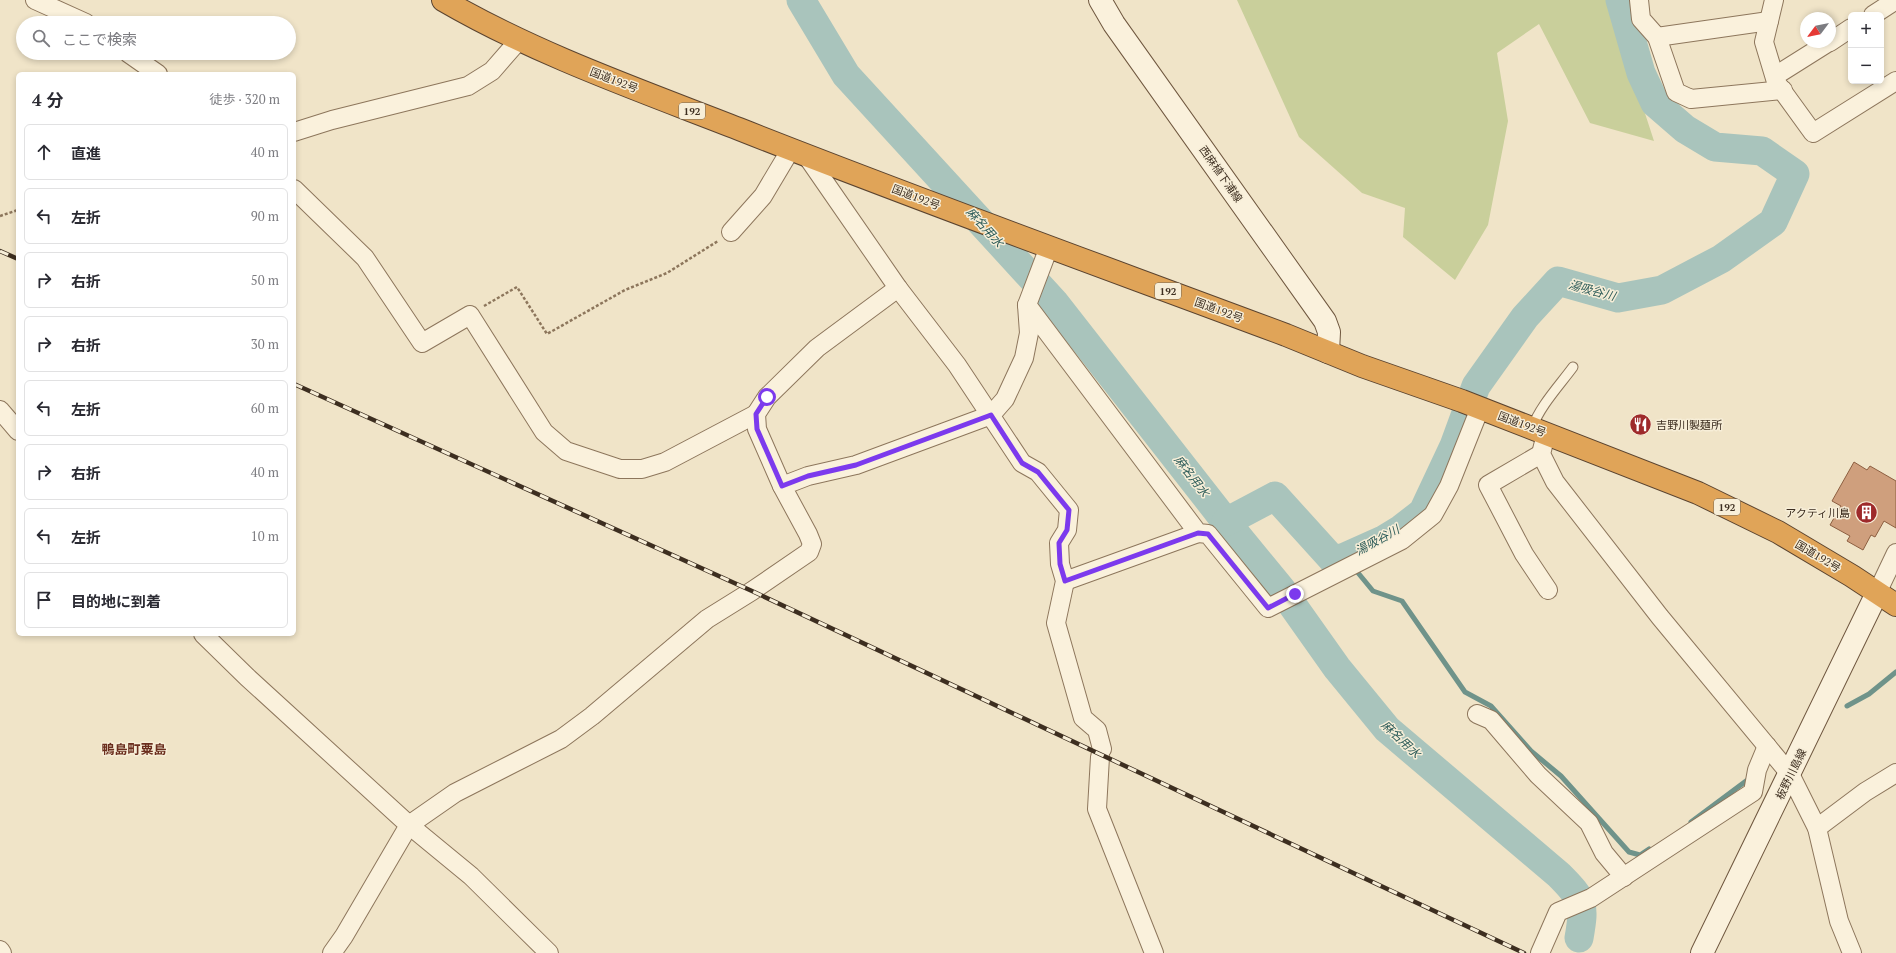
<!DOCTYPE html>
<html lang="ja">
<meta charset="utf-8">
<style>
:root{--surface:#fff;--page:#f2f2f3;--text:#2b2b33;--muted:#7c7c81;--line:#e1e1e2}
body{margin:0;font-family:"PT Serif","Noto Sans JP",serif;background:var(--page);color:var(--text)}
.controls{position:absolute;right:12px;top:12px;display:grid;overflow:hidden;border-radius:6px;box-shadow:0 2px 6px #0003}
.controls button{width:36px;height:36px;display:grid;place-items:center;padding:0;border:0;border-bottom:1px solid var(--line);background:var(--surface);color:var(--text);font:20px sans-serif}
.compass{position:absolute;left:1800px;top:12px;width:36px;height:36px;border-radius:50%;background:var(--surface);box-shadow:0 2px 6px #0003;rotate:238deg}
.stop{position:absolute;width:12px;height:12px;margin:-9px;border:3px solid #7c3aed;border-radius:50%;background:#fff}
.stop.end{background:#7c3aed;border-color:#fff;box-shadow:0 1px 4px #0008}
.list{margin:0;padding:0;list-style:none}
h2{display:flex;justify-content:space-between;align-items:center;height:52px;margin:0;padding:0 16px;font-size:17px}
h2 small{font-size:13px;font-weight:400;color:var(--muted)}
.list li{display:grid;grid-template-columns:26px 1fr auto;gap:12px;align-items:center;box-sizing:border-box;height:56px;margin:0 8px 8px;padding:0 8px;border:1px solid var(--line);border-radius:6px}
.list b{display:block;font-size:15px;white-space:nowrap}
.list em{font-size:13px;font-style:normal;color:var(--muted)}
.icon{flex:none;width:22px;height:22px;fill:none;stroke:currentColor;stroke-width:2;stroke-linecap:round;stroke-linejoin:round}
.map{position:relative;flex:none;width:1896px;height:953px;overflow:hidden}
.search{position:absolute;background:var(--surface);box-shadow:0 2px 6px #0003;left:16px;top:16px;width:280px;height:44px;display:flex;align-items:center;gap:10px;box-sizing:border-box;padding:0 14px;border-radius:22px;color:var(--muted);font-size:15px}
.panel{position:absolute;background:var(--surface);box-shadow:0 2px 6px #0003;left:16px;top:72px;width:280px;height:564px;border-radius:6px}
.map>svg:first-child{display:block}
</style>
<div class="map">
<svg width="1896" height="953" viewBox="0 0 1896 953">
<rect width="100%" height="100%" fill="#f0e4c8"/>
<path fill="#c9cf9b" d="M1237,0H1608L1654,141L1590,123L1539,24L1497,53L1508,121L1488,225L1455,280L1403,237L1405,208L1362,193L1299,137Z"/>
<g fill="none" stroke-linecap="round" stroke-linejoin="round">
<g stroke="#6f938a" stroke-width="5">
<path d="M1345,557L1373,591L1402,601L1465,692L1491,706L1531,751L1561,776L1629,852L1640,855L1649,849"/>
<path d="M1847,706L1869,694L1896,672"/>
<path d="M1691,822L1746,781"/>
</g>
<g stroke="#a9c4bc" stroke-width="29">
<path d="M801,0L846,75L1054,302L1226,522L1281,589L1337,668L1387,729L1559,875C1584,900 1585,904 1579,938"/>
<path d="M1226,522L1275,496L1333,560L1345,557L1383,540L1401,529L1423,512L1454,446L1476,386L1525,317L1558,281L1618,298L1662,290L1721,259L1773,222L1795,174L1762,151L1715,147L1685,129L1655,103L1641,73L1620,0"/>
</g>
</g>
<path fill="#cf9f7d" stroke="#8d5f41" d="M1854,462L1867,470L1870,466L1896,481V528L1884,521L1875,537L1871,535L1863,550L1847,541L1850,536L1830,525L1841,506L1832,501Z"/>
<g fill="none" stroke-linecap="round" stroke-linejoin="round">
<defs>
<path id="lane" d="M1532,428C1540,406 1559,386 1573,367"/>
<g id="street">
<path d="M35,0L86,23"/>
<path d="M1639,0L1641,19L1657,37L1676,92L1691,99L1783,90"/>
<path d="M1774,0L1764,42L1776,82L1813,133L1896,81"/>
<path d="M1873,15L1896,0"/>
<path d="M1657,37L1769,21"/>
<path d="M1830,42L1851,28"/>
<path d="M128,53L158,74"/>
<path d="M1775,76L1829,42"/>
<path d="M294,132L332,120L468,86L492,71L519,40"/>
<path d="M806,155L898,288L957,365L1022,463L1038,472L1069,510L1067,530L1059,543L1060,564L1065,581L1056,623L1083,718L1097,730L1102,749"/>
<path d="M294,189L365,258L422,343L470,315L544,432L566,451L620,469H642L665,462L756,414"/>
<path d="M731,232L763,196L791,149"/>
<path d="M1049,247L1027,305L1198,533L1208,534L1268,608L1402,540L1433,515L1449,486L1480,408"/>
<path d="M0,410L18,431"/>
<path d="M1546,434L1541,454L1555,482L1660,617L1790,774L1817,828L1839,921L1852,953"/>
<path d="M1541,454L1488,485L1524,554L1548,590"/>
<path d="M782,486L757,429L756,414L767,397L817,348L898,288"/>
<path d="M1065,581L1198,533"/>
<path d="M1877,593L1896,553"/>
<path d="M203,634L247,677L409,825L344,936L332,953"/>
<path d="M1477,714L1491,720L1538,775L1589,823L1604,853L1624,877"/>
<path d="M1100,757L1097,809L1154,953"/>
<path d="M1817,828L1865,792L1896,773"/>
<path d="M0,950L2,953"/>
<path d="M549,953L471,876L409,825L455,793L561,739L592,716L707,619L752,591L809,552L812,544L808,534L782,486L808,476L856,465L991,415L1005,399L1024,358L1029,333L1027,305"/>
<path d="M1540,953L1558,912L1591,898L1753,792L1757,770L1767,746"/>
</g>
<g id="secondary">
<path d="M1100,0L1114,24L1325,321L1329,332L1328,352"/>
<path d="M1702,953L1877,593"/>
</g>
<path id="highway" d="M443,0C536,54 639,90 739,129C921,201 1104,267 1286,335L1362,366L1462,401L1698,493L1778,532L1852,576L1896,605"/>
</defs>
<use href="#lane" stroke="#8d765c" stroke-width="11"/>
<use href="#street" stroke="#8d765c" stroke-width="20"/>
<use href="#secondary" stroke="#6f573f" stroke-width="24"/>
<use href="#highway" stroke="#5b4430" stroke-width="24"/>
<g stroke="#8d765c" stroke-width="2.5" stroke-dasharray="3 2" stroke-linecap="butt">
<path d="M0,216L18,210"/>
<path d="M484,306L517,287L547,334L625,290L667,273L718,241"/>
</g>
<use href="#lane" stroke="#faf1dc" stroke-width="9"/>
<use href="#street" stroke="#faf1dc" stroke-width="18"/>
<use href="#secondary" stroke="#faf1dc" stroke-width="22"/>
<use href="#highway" stroke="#e0a458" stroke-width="22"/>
<defs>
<g id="rail">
<path d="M0,251L18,259"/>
<path d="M294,384L752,591L1524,953"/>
</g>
</defs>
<use href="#rail" stroke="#3d2e20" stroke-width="4.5"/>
<use href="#rail" stroke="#f7eed8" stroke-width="3" stroke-dasharray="9" stroke-linecap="butt"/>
</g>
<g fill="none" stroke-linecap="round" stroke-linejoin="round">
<path stroke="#7c3aed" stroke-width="5" d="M767,397L756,414L757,429L782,486L808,476L856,465L991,415L1022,463L1038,472L1069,510L1067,530L1059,543L1060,564L1065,581L1198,533L1208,534L1268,608L1295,594"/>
</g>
<defs>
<symbol id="restaurant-disc" viewBox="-11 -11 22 22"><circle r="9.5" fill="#9e2a2b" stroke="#f7eed8"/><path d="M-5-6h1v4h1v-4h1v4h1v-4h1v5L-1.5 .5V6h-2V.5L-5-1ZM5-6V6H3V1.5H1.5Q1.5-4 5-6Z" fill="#fff"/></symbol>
<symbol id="building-disc" viewBox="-11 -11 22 22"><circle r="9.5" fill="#9e2a2b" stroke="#f7eed8"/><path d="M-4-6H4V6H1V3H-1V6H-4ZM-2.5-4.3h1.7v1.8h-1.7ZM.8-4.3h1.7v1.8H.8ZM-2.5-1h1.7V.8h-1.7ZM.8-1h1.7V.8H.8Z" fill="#fff"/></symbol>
</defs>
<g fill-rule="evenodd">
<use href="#restaurant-disc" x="1628" y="412" width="25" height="25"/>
<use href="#building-disc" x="1854" y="500" width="25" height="25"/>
</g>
<g text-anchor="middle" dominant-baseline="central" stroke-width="3" stroke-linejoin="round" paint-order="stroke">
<g fill="#f7eed8" stroke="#756857" stroke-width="1">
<rect x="679" y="103" width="26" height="16" rx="3"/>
<rect x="1155" y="283" width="26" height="16" rx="3"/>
<rect x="1714" y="499" width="26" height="16" rx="3"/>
</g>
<g font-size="10" font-weight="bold" fill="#3d2e20">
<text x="692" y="111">192</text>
<text x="1168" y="291">192</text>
<text x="1727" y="507">192</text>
</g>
<g font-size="11" fill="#3d2e20" stroke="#f7eed8">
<text transform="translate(614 80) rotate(21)">国道192号</text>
<text transform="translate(1221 174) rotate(55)">西麻植下浦線</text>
<text transform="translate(916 197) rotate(21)">国道192号</text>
<text transform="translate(1219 310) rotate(20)">国道192号</text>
<text transform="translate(1522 424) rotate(21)">国道192号</text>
<text transform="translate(1818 556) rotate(31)">国道192号</text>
<text transform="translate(1791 774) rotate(-64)">板野川島線</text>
</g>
<g font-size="11" fill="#3d2e20" stroke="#f7eed8" text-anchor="start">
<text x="1656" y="425">吉野川製麺所</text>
<text x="1850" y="513" text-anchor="end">アクティ川島</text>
</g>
<g font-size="12" font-style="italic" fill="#2f5d5a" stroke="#f7eed8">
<text transform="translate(985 227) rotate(48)">麻名用水</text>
<text transform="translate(1592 290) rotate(15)">湯吸谷川</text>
<text transform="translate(1192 476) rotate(52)">麻名用水</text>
<text transform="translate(1377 540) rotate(-29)">湯吸谷川</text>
<text transform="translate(1401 739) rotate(43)">麻名用水</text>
</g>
<g font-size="13" font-weight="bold" fill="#6b2e1e" stroke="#f7eed8">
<text x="134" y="749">鴨島町粟島</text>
</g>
</g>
</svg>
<div class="controls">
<button>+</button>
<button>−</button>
</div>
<svg class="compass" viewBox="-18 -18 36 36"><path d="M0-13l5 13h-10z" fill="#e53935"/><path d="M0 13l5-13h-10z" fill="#7c7c81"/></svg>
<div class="stop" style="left:767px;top:397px"></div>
<div class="stop end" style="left:1295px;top:594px"></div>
<div class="search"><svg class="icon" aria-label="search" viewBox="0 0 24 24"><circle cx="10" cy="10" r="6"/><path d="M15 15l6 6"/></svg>ここで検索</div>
<section class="panel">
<h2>4 分<small>徒歩 · 320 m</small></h2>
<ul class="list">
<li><svg class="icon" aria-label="ahead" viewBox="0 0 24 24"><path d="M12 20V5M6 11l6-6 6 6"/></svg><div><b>直進</b></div><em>40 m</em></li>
<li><svg class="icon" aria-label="left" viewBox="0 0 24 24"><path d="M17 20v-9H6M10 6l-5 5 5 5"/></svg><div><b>左折</b></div><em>90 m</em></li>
<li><svg class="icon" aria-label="right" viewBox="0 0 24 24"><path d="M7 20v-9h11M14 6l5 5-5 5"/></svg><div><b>右折</b></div><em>50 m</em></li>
<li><svg class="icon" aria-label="right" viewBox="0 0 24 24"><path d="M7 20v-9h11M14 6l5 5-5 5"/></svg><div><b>右折</b></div><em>30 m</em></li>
<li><svg class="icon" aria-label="left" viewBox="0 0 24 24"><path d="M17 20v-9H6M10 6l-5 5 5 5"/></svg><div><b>左折</b></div><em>60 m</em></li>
<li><svg class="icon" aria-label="right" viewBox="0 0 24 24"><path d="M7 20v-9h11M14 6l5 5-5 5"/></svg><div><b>右折</b></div><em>40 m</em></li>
<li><svg class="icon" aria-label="left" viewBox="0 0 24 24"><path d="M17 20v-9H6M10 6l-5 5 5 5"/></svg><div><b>左折</b></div><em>10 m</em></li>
<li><svg class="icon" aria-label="arrive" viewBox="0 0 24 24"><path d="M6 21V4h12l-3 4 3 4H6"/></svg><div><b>目的地に到着</b></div></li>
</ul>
</section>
</div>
